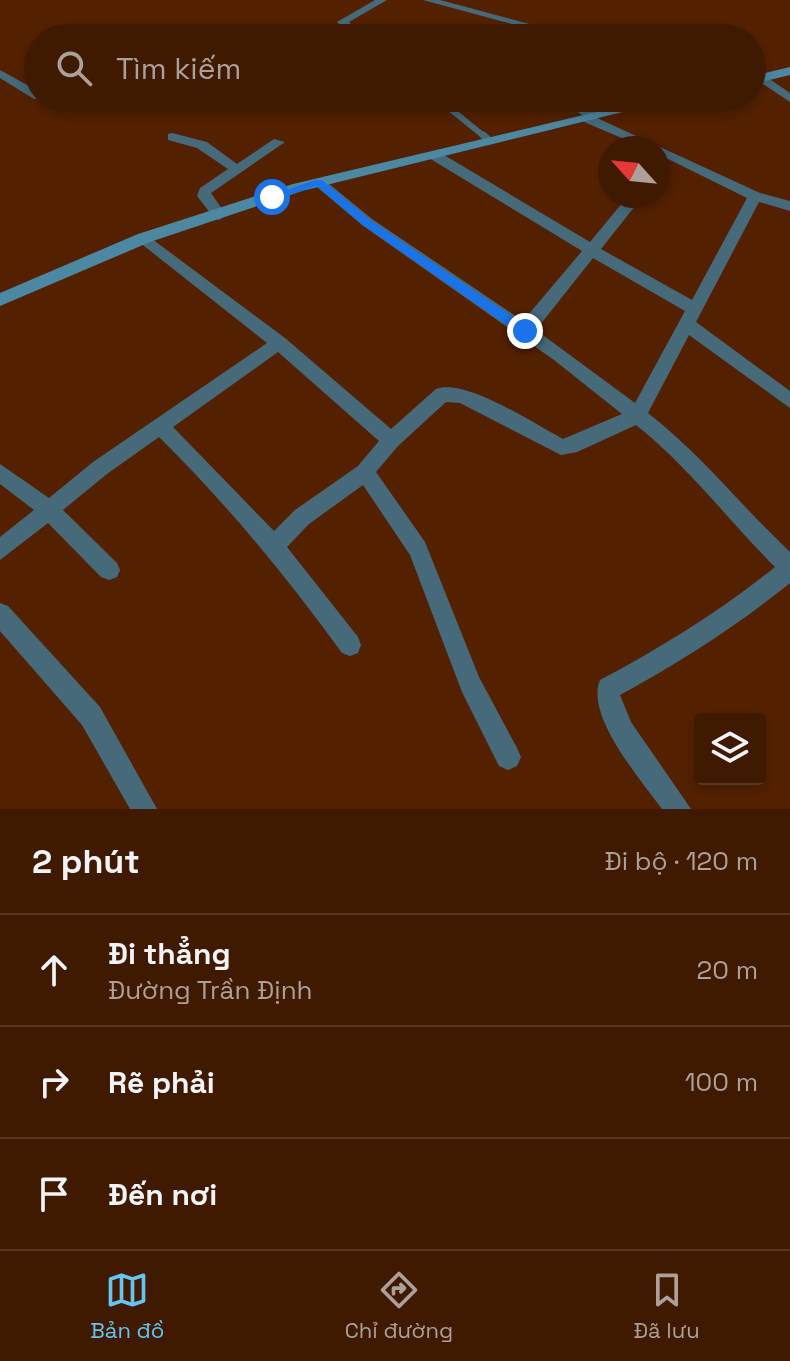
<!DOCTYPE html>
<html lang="vi">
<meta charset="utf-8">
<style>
:root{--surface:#3f1900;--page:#4a260f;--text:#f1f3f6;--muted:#ada099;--line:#583822;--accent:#65c5ef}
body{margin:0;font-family:"Space Grotesk",sans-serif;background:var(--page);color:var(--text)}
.controls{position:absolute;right:24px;bottom:24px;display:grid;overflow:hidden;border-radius:8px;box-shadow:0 4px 12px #0003}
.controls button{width:72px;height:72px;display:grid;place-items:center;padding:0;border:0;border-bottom:2px solid var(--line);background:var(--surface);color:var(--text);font:40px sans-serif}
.compass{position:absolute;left:598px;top:136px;width:72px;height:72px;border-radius:50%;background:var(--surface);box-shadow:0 4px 12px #0003;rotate:297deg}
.stop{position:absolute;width:24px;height:24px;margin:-18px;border:6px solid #1a73e8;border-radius:50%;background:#fff}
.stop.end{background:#1a73e8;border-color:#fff;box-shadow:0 2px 8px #0008}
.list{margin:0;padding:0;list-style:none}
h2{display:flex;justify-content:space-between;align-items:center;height:104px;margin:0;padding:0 32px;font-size:34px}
h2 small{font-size:26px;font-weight:400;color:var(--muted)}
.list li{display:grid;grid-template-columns:52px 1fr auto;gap:24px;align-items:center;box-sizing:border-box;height:112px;padding:0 32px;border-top:2px solid var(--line)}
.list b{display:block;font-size:30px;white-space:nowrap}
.list p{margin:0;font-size:26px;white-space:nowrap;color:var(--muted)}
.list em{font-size:26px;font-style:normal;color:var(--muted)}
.icon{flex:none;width:44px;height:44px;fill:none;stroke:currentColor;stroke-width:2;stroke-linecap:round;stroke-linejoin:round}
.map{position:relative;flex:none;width:790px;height:809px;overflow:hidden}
.search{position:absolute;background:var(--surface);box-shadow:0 4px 12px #0003;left:24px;right:24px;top:24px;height:88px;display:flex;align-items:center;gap:20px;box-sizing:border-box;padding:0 28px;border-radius:44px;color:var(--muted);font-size:30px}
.sheet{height:440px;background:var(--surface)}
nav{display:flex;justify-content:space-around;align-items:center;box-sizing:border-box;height:112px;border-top:2px solid var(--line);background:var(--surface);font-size:22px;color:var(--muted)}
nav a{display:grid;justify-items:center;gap:4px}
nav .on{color:var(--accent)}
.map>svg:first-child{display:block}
</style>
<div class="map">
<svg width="790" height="809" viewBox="0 0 790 809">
<rect width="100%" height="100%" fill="#542100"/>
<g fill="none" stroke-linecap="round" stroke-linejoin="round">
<path stroke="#466a7a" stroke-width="6" d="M437,98L485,137"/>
<path stroke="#466a7a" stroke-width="7" d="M483,135L490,141"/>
<g fill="#466a7a" fill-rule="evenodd">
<path d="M375,0H387L349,22L365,38H354L337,22Z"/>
<path d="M423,0H440L582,38H564Z"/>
<path d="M0,70L38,91V98H43L34,99L0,78Z"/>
<path d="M757,76H765L790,93V102L757,80Z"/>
<path d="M558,98H572L596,114L597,118L760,193L790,201V211L759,202L696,322L790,391V408L689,335L648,413C703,456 740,505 790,552V583C737,626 681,662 620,695L631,722L691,809H662C641,780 585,716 600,680C662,647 720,611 775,567C727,519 689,467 636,425L577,452L561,455L460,403L446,402L398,446L376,472L425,542L479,677L517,748L521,757L517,766L508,770L499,766L462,692L410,555L363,485L309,524L287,547L358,637L361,645L358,653L350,656L342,653C286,576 227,504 159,437L107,474L63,510L117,563L120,570L117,577L109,580L101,577L48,523L0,560V537L34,510L0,484V464L49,498L93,462L267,343L139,242L137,238L144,233L285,338L391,429L436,389C466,378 534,424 563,439L622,414L554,360L362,225L311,182L313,179H323L372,219L523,321L582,251L429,158V152H439L590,242L628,196H643L601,249L692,300L747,198L658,154V148H645L582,121V115ZM593,258L685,311L635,403L536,330ZM278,352L379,441L358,466L295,510L274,531L173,427Z"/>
<path d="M172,133L207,142L237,164L274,139L285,142L211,193L226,215L219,220L214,218L197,196L200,188L228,169L197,148L168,140V134Z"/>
<path d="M0,603L8,606L100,707L157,809H130L82,725L0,631Z"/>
</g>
<g fill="#4d88a3" fill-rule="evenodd">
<path d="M790,67V75L752,84V76Z"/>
<path d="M655,98H679L302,191L150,242L0,306V293L138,234L293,184Z"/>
</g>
</g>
<path fill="#1a73e8" d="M315,180H322L370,220L529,328V335H521L363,225L317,186L272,200L267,197Z"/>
</svg>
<div class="controls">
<button><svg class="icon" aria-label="layers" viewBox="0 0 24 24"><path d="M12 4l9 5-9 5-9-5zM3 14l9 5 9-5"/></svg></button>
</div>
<svg class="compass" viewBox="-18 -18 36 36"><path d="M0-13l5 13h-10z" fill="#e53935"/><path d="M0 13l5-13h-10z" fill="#ada099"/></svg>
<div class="stop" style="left:272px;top:197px"></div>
<div class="stop end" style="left:525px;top:331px"></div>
<div class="search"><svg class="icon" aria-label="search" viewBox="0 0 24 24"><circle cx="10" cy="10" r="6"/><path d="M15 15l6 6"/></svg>Tìm kiếm</div>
</div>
<section class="sheet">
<h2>2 phút<small>Đi bộ · 120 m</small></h2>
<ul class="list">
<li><svg class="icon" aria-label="ahead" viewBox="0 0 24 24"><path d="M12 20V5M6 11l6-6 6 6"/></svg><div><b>Đi thẳng</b><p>Đường Trần Định</p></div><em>20 m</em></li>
<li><svg class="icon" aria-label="right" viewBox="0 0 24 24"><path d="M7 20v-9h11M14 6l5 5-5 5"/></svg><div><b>Rẽ phải</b></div><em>100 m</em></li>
<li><svg class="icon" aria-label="arrive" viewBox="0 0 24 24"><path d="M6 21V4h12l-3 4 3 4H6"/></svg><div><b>Đến nơi</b></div></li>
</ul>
</section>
<nav>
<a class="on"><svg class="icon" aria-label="map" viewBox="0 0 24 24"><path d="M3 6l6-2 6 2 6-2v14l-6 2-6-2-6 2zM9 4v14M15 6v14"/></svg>Bản đồ</a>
<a><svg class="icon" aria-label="directions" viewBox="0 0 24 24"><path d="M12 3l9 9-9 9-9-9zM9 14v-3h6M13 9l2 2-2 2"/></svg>Chỉ đường</a>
<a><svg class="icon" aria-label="saved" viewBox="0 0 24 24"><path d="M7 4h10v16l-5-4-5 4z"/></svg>Đã lưu</a>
</nav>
